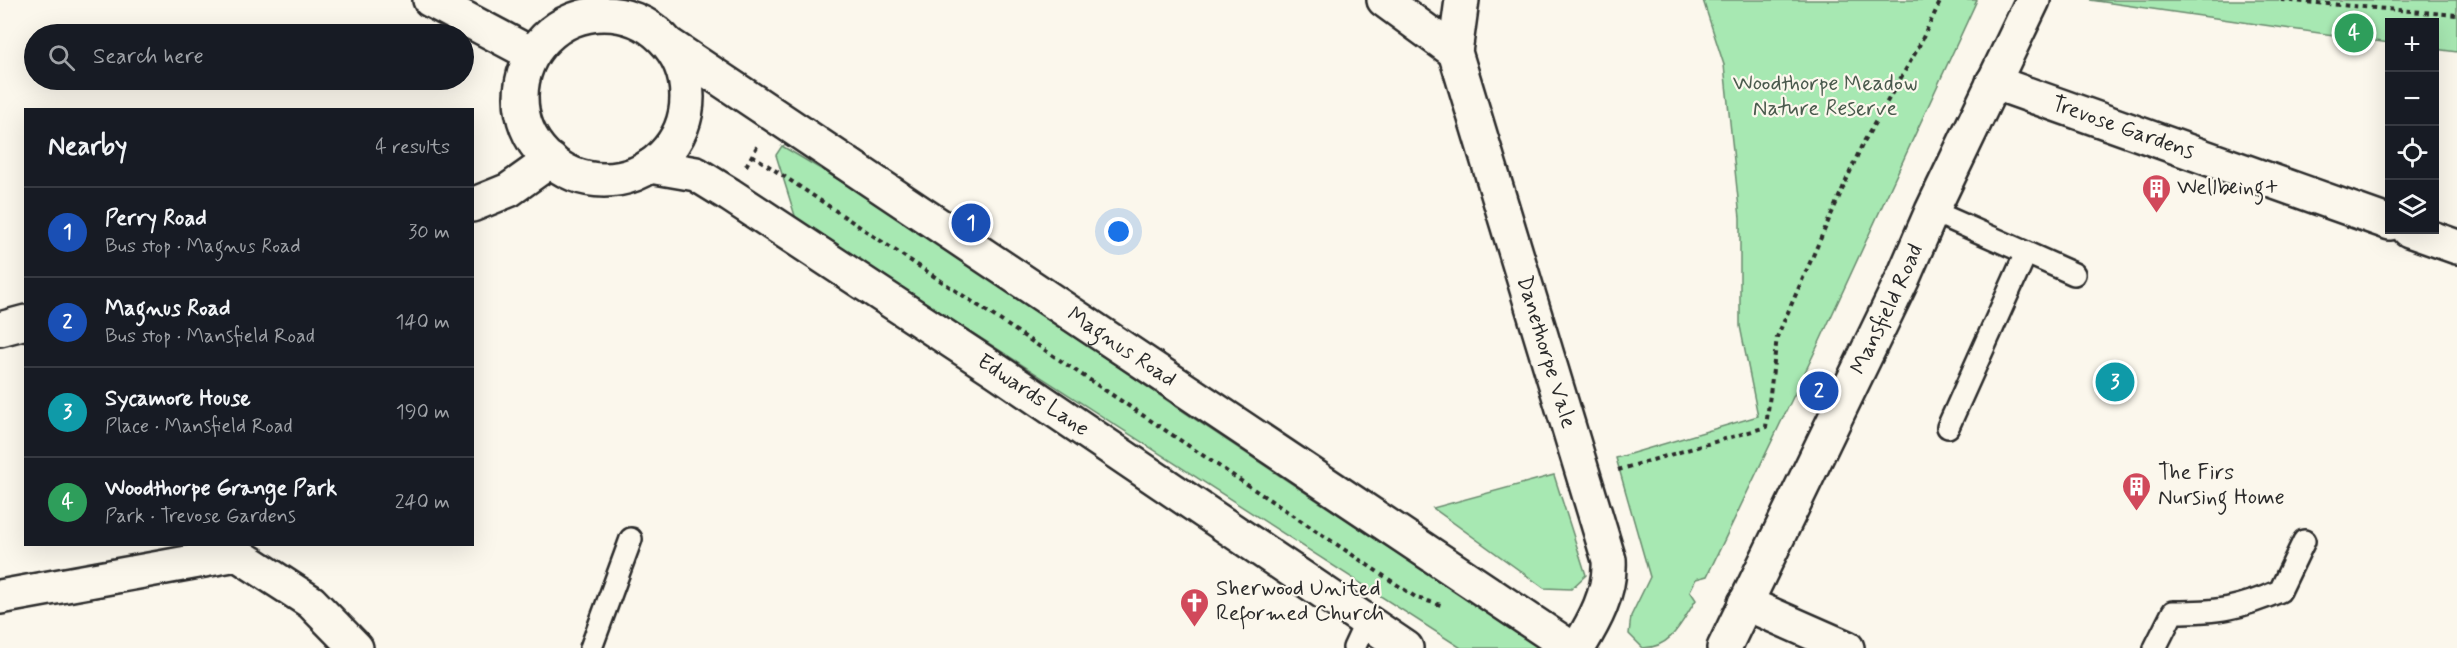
<!DOCTYPE html>
<meta charset="utf-8">
<style>
:root{--surface:#171b24;--page:#20242c;--text:#f1f3f6;--muted:#9ea1a6;--line:#363941;--accent:#0b8043}
body{margin:0;font-family:Mynerve,sans-serif;background:var(--page);color:var(--text)}
.controls{position:absolute;right:18px;top:18px;display:grid;overflow:hidden;border-radius:0px;box-shadow:0 6px 24px #0002}
.controls button{width:54px;height:54px;display:grid;place-items:center;padding:0;border:0;border-bottom:2px solid var(--line);background:var(--surface);color:var(--text);font:30px sans-serif}
.you{position:absolute;left:1119px;top:232px;width:21px;height:21px;margin:-15px;border:4px solid #fff;border-radius:50%;background:#1a73e8;box-shadow:0 0 0 9px #1a73e833}
.badge{display:grid;place-items:center;width:39px;height:39px;border-radius:50%;background:var(--accent);color:#fff;font-size:20px;font-weight:700}
.pin{position:absolute;translate:-50% -50%;border:3px solid #fff;box-shadow:0 2px 6px #0006}
.list{margin:0;padding:0;list-style:none}
h2{display:flex;justify-content:space-between;align-items:center;height:78px;margin:0;padding:0 24px;font-size:26px}
h2 small{font-size:20px;font-weight:400;color:var(--muted)}
.list li{display:grid;grid-template-columns:39px 1fr auto;gap:18px;align-items:center;box-sizing:border-box;height:90px;padding:0 24px;border-top:2px solid var(--line)}
.list b{display:block;font-size:22px;white-space:nowrap}
.list p{margin:0;font-size:20px;white-space:nowrap;color:var(--muted)}
.list em{font-size:20px;font-style:normal;color:var(--muted)}
.icon{flex:none;width:33px;height:33px;fill:none;stroke:currentColor;stroke-width:2;stroke-linecap:round;stroke-linejoin:round}
.map{position:relative;flex:none;width:2457px;height:648px;overflow:hidden}
.search{position:absolute;background:var(--surface);box-shadow:0 6px 24px #0002;left:24px;top:24px;width:450px;height:66px;display:flex;align-items:center;gap:15px;box-sizing:border-box;padding:0 21px;border-radius:33px;color:var(--muted);font-size:22px}
.panel{position:absolute;background:var(--surface);box-shadow:0 6px 24px #0002;left:24px;top:108px;width:450px;height:438px;border-radius:0px}
.map>svg:first-child{display:block}
</style>
<div class="map">
<svg width="2457" height="648" viewBox="0 0 2457 648">
<rect width="100%" height="100%" fill="#fbf7ec"/>
<filter id="ink" filterUnits="userSpaceOnUse"><feTurbulence type="fractalNoise" baseFrequency=".0167" numOctaves="2"/><feDisplacementMap in="SourceGraphic" scale="12" xChannelSelector="R" yChannelSelector="G"/><feConvolveMatrix kernelMatrix="1 2 1 2 8 2 1 2 1" color-interpolation-filters="sRGB"/></filter>
<g filter="url(#ink)">
<g fill="#a7e8b2" stroke="#698a6e" stroke-width="1.5">
<path d="M1703,0H1977L1819,343L1707,576L1696,579L1690,591L1696,600C1682,621 1672,648 1643,648L1629,634L1631,616L1650,577L1616,458L1758,416L1740,326V218L1724,65Z"/>
<path d="M2090,0H2457V52L2435,49L2434,22H2390L2389,43Z"/>
<path d="M782,146L893,212L1175,406L1381,543L1534,641L1539,648H1461L796,219L776,155Z"/>
<path d="M1554,475L1586,575L1571,589L1544,588L1433,508Z"/>
</g>
<g fill="none" stroke-linecap="round" stroke-linejoin="round">
<defs>
<g id="service">
<path d="M1932,211L2074,274"/>
<path d="M1948,427L2026,253"/>
<path d="M591,648L631,539"/>
<path d="M1354,648L1366,622"/>
<path d="M2155,648L2173,612C2219,612 2238,609 2280,591L2304,541"/>
</g>
<g id="minor">
<path d="M430,0L532,54"/>
<path d="M1384,0L1455,52"/>
<path id="s1" d="M1462,0L1455,52L1609,560C1611,592 1594,622 1578,648"/>
<path id="s2" d="M1993,82L2390,223"/>
<path d="M2409,230L2457,247"/>
<path d="M0,597L237,554L311,602L356,648"/>
<path d="M1745,603L1847,648"/>
</g>
<g id="tertiary">
<circle cx="604" cy="97" r="83"/>
<path id="s3" d="M671,46L1571,648"/>
<path id="s4" d="M650,166L696,174L730,195L997,371L1406,648"/>
<path d="M472,205L509,190L551,160"/>
<path d="M0,329L26,322"/>
</g>
<g id="trunk">
<path id="s5" d="M1724,648L1903,278L1932,211L2033,0"/>
</g>
</defs>
<use href="#service" stroke="#2b2b2b" stroke-width="26"/>
<use href="#minor" stroke="#2b2b2b" stroke-width="38"/>
<use href="#tertiary" stroke="#2b2b2b" stroke-width="38"/>
<use href="#trunk" stroke="#2b2b2b" stroke-width="38"/>
<g stroke="#2b2b2b" stroke-width="4" stroke-dasharray="4.5 4.5" stroke-linecap="butt">
<path d="M2281,0L2457,15"/>
<path d="M752,155L1417,598L1444,606"/>
<path d="M746,166L759,143"/>
<path d="M1618,470L1766,427L1777,337L1862,145L1917,50L1941,0"/>
</g>
<use href="#service" stroke="#fbf7ec" stroke-width="21"/>
<use href="#minor" stroke="#fbf7ec" stroke-width="33"/>
<use href="#tertiary" stroke="#fbf7ec" stroke-width="33"/>
<use href="#trunk" stroke="#fbf7ec" stroke-width="33"/>
</g>
</g>
<defs>
<symbol id="building-pin" viewBox="-11 -11 22 30"><path d="M0 17L-7.5 6A9.5 9.5 0 1 1 7.5 6Z" fill="#d1495b" stroke="#fbf7ec"/><path d="M-4-6H4V6H1V3H-1V6H-4ZM-2.5-4.3h1.7v1.8h-1.7ZM.8-4.3h1.7v1.8H.8ZM-2.5-1h1.7V.8h-1.7ZM.8-1h1.7V.8H.8Z" fill="#fff"/></symbol>
<symbol id="church-pin" viewBox="-11 -11 22 30"><path d="M0 17L-7.5 6A9.5 9.5 0 1 1 7.5 6Z" fill="#d1495b" stroke="#fbf7ec"/><path d="M-1.2-6h2.4v3.5h3.3v2.4h-3.3V6h-2.4V-.1h-3.3v-2.4h3.3Z" fill="#fff"/></symbol>
</defs>
<g fill-rule="evenodd">
<use href="#building-pin" x="2140" y="172" width="33" height="45"/>
<use href="#building-pin" x="2120" y="470" width="33" height="45"/>
<use href="#church-pin" x="1178" y="586" width="33" height="45"/>
</g>
<g text-anchor="middle" dominant-baseline="central" stroke-width="4.5" stroke-linejoin="round" paint-order="stroke">
<g font-size="22" fill="#4a5a4d" stroke="#fbf7ec">
<text x="1825" y="84">Woodthorpe Meadow<tspan x="1825" dy="25">Nature Reserve</tspan></text>
</g>
<g font-size="22" fill="#2b2b2b" stroke="#fbf7ec">
<text stroke="none"><textPath href="#s2" startOffset="138">Trevose Gardens</textPath></text>
<text stroke="none"><textPath href="#s5" startOffset="376">Mansfield Road</textPath></text>
<text stroke="none"><textPath href="#s3" startOffset="542">Magnus Road</textPath></text>
<text stroke="none"><textPath href="#s1" startOffset="366">Danethorpe Vale</textPath></text>
<text stroke="none"><textPath href="#s4" startOffset="450">Edwards Lane</textPath></text>
</g>
<g font-size="22" fill="#2b2b2b" stroke="#fbf7ec" text-anchor="start">
<text x="2177" y="188">Wellbeing+</text>
<text x="2158" y="473">The Firs<tspan x="2158" dy="25">Nursing Home</tspan></text>
<text x="1216" y="589">Sherwood United<tspan x="1216" dy="25">Reformed Church</tspan></text>
</g>
</g>
</svg>
<div class="controls">
<button>+</button>
<button>−</button>
<button><svg class="icon" aria-label="locate" viewBox="0 0 24 24"><circle cx="12" cy="12" r="6"/><path d="M12 2v4M12 18v4M2 12h4M18 12h4"/></svg></button>
<button><svg class="icon" aria-label="layers" viewBox="0 0 24 24"><path d="M12 4l9 5-9 5-9-5zM3 14l9 5 9-5"/></svg></button>
</div>
<div class="you"></div>
<div class="pin badge" style="left:971px;top:223px;background:#1a4fb4">1</div>
<div class="pin badge" style="left:1819px;top:391px;background:#1a4fb4">2</div>
<div class="pin badge" style="left:2115px;top:382px;background:#0f9aa8">3</div>
<div class="pin badge" style="left:2354px;top:33px;background:#2e9e5b">4</div>
<div class="search"><svg class="icon" aria-label="search" viewBox="0 0 24 24"><circle cx="10" cy="10" r="6"/><path d="M15 15l6 6"/></svg>Search here</div>
<section class="panel">
<h2>Nearby<small>4 results</small></h2>
<ul class="list">
<li><span class="badge" style="background:#1a4fb4">1</span><div><b>Perry Road</b><p>Bus stop · Magnus Road</p></div><em>30 m</em></li>
<li><span class="badge" style="background:#1a4fb4">2</span><div><b>Magnus Road</b><p>Bus stop · Mansfield Road</p></div><em>140 m</em></li>
<li><span class="badge" style="background:#0f9aa8">3</span><div><b>Sycamore House</b><p>Place · Mansfield Road</p></div><em>190 m</em></li>
<li><span class="badge" style="background:#2e9e5b">4</span><div><b>Woodthorpe Grange Park</b><p>Park · Trevose Gardens</p></div><em>240 m</em></li>
</ul>
</section>
</div>
